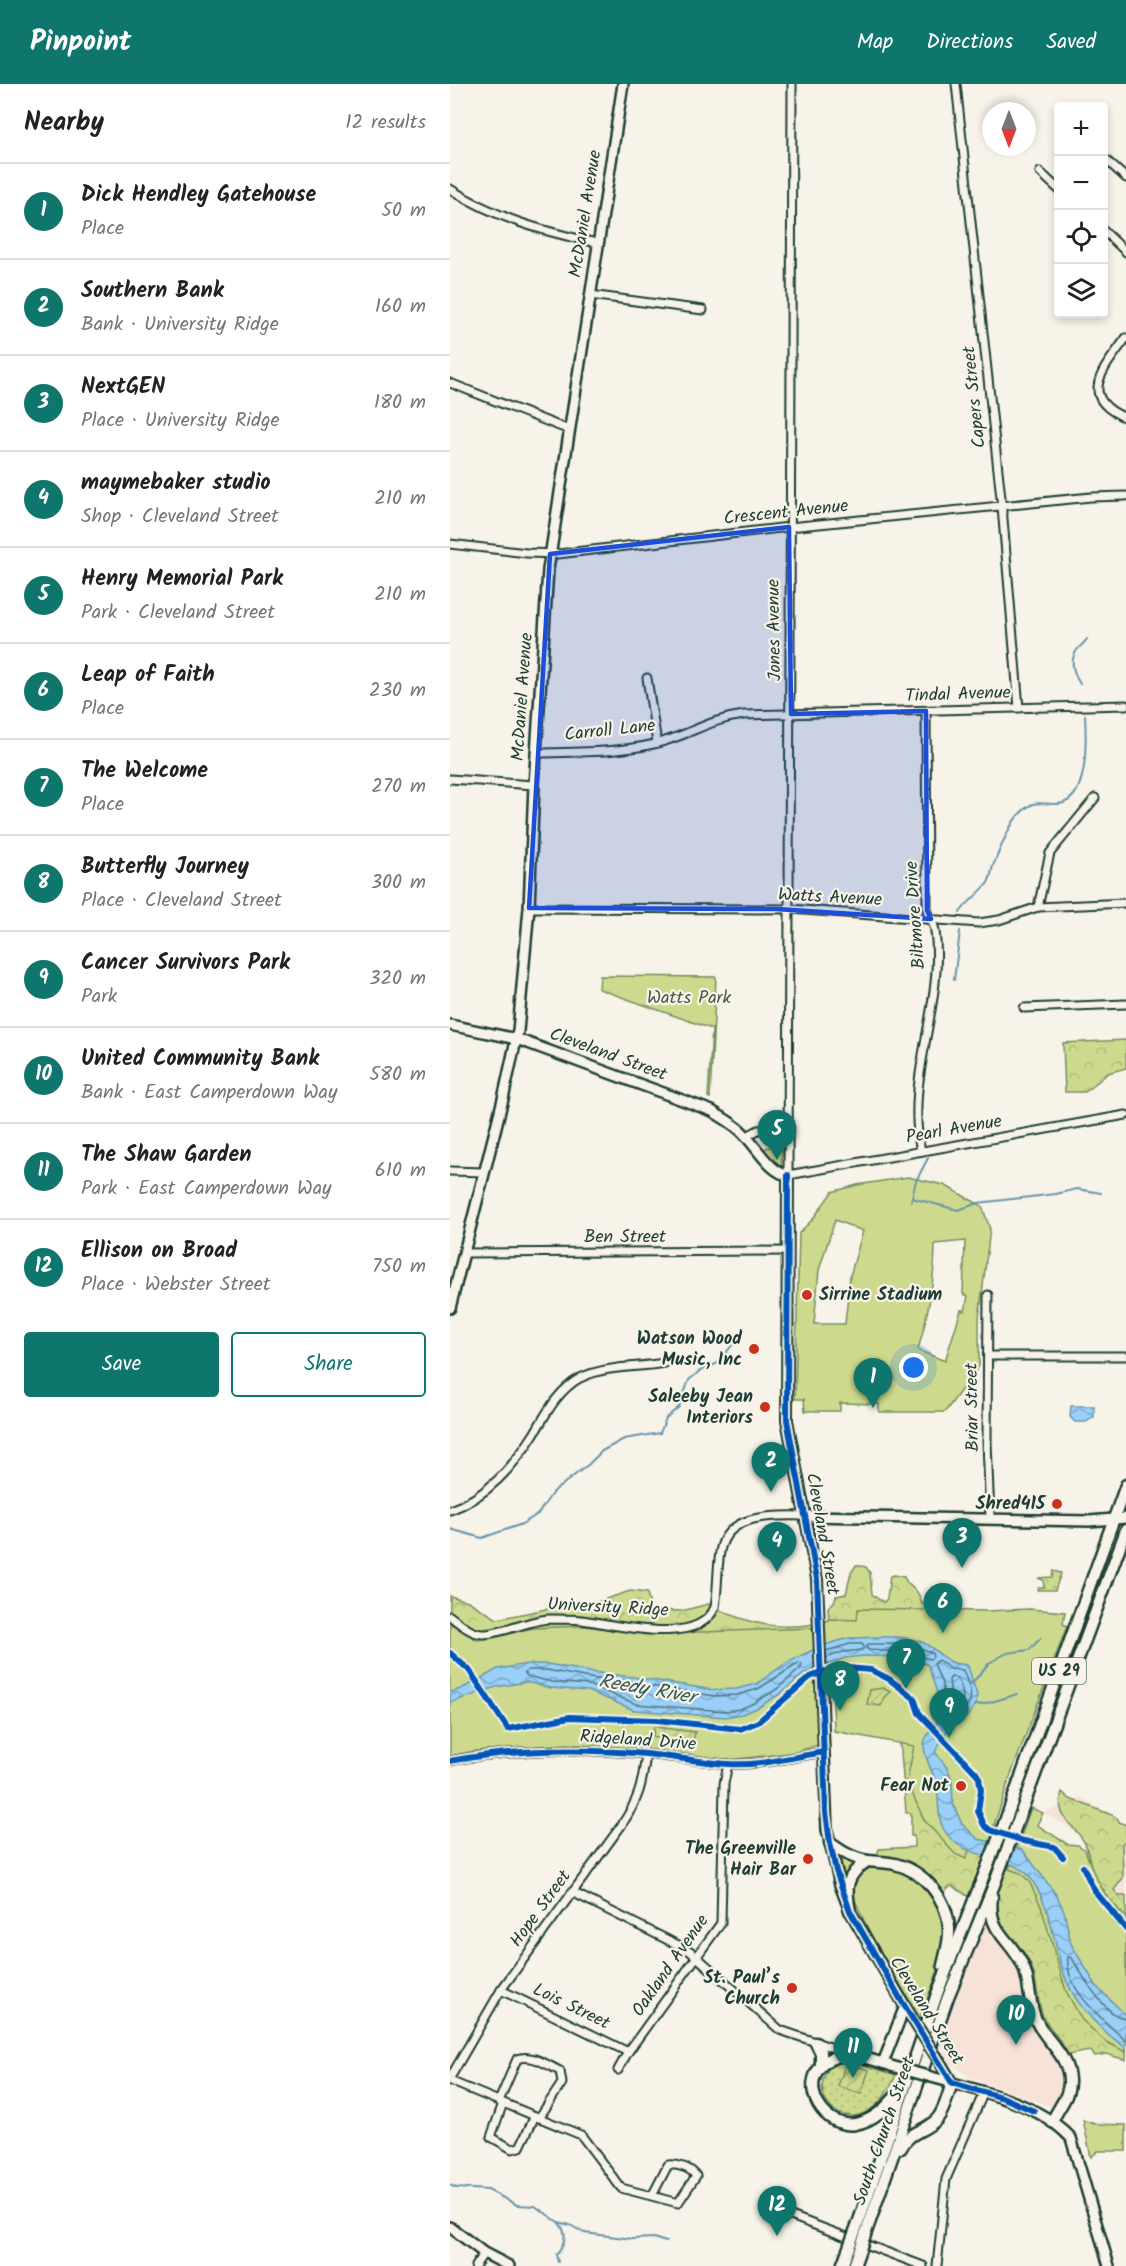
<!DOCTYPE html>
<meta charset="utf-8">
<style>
:root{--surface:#fff;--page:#f6f6f6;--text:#222;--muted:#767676;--line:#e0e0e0;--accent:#0f766e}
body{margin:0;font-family:Kalam,sans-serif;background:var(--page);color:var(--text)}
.controls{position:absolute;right:18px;top:18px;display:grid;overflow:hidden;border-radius:6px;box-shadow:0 3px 9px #0003}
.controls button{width:54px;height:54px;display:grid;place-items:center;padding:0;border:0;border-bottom:2px solid var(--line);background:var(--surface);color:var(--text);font:30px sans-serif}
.compass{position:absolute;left:532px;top:18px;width:54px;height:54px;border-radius:50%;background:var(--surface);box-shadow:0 3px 9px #0003;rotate:180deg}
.you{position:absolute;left:464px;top:1284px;width:21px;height:21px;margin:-15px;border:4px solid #fff;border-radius:50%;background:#1a73e8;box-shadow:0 0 0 9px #1a73e833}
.badge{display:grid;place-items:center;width:39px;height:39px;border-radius:50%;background:var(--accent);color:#fff;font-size:20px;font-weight:700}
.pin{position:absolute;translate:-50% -50px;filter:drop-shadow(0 2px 3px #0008)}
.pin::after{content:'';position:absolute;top:32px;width:21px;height:18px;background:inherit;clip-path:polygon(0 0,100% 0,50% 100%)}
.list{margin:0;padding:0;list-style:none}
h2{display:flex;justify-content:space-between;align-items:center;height:78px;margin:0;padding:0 24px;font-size:26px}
h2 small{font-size:20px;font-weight:400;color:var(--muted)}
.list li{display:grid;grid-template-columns:39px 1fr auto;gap:18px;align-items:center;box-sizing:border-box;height:96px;padding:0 24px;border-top:2px solid var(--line)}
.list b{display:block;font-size:22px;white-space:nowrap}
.list p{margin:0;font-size:20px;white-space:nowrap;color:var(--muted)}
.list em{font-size:20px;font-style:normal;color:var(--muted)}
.actions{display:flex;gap:12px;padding:18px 24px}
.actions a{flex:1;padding:14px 0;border:2px solid var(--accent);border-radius:6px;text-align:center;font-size:21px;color:var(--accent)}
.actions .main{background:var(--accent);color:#fff}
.icon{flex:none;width:33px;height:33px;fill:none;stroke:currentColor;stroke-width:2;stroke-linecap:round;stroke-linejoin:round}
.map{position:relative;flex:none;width:676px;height:2182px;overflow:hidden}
header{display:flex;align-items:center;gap:36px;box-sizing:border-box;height:84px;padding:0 30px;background:var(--accent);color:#fff}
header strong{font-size:28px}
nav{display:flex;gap:33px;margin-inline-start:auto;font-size:21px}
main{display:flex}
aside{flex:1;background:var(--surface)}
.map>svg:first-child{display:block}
</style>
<header>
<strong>Pinpoint</strong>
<nav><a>Map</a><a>Directions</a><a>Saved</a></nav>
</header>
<main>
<aside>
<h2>Nearby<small>12 results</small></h2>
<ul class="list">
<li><span class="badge">1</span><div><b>Dick Hendley Gatehouse</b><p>Place</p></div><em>50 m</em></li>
<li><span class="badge">2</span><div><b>Southern Bank</b><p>Bank · University Ridge</p></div><em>160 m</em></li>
<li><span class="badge">3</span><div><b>NextGEN</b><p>Place · University Ridge</p></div><em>180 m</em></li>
<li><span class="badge">4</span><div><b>maymebaker studio</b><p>Shop · Cleveland Street</p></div><em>210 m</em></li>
<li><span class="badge">5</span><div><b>Henry Memorial Park</b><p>Park · Cleveland Street</p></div><em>210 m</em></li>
<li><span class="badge">6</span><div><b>Leap of Faith</b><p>Place</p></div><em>230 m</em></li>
<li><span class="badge">7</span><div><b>The Welcome</b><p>Place</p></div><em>270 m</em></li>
<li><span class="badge">8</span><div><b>Butterfly Journey</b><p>Place · Cleveland Street</p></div><em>300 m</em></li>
<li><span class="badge">9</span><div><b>Cancer Survivors Park</b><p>Park</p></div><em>320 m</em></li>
<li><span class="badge">10</span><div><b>United Community Bank</b><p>Bank · East Camperdown Way</p></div><em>580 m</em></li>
<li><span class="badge">11</span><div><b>The Shaw Garden</b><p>Park · East Camperdown Way</p></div><em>610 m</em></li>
<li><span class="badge">12</span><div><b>Ellison on Broad</b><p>Place · Webster Street</p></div><em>750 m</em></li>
</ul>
<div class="actions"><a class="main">Save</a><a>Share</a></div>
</aside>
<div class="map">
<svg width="676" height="2182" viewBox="0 0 676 2182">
<defs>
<pattern id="grass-dots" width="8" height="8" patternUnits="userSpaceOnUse" patternTransform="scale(1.5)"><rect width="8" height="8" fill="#cdda8e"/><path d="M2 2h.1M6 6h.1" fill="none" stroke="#b0bc7b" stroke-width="1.8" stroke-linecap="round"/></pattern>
<pattern id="forest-crowns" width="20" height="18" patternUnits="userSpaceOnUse" patternTransform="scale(1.5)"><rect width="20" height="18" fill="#cdda8e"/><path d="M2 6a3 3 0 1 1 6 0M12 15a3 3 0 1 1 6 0" fill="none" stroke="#b0bc7b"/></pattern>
<pattern id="garden-furrows" width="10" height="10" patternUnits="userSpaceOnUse" patternTransform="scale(1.5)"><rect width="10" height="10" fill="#cdda8e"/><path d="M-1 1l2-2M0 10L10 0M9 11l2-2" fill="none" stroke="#b0bc7b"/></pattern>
<pattern id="water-waves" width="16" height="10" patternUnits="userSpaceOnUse" patternTransform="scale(1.5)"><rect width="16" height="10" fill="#99cff8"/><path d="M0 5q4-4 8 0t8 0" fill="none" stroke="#7ca9ca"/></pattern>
</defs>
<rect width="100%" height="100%" fill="#f7f3e8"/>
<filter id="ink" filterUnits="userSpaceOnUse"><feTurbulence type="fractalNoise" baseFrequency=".0167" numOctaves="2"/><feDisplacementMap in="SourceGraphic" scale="12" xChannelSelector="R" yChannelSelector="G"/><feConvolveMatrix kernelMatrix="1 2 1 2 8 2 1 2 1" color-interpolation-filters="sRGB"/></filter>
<g filter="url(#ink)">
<g fill="#f7e2d8">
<path d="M631,1713L676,1741V1824L647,1782L638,1759L617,1742L593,1729Z"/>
<path d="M535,1836L540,1838L563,1869L611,1984L613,2012L603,2023L521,1994L501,1980L489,1959Z"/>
</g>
<g fill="url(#grass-dots)" stroke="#768c61" stroke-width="1.5">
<path d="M603,1487L611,1489L605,1506H587L588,1503H594L593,1496L588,1494L602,1493Z"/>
<path d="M388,1771L411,1778L400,1785L395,1795Z"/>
<path d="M398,1976L446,1991C411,2071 347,2015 383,1980Z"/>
</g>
<g fill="url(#forest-crowns)" stroke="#768c61" stroke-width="1.5">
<path d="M676,956V984L658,989L635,1008H615L613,959Z"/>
<path d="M406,1481L416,1483L420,1489L422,1510C425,1513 430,1516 434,1518L437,1515L440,1492L443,1491L454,1493C459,1506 469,1503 472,1520L505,1524L511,1529L526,1621L338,1578L0,1556V1512L18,1517L47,1535L101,1524L132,1523L180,1507L197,1509L201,1526L232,1527L258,1520C299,1542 333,1548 379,1537L378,1523L384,1518L386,1512L396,1510L401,1489Z"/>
<path d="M414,1572L533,1770L576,1789L676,1964V1976L656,1970L645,1972L640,1967L618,1971C613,1957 600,1946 593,1932C587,1918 588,1902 583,1887C575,1860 527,1816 502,1802L496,1805L495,1811C474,1783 460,1778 427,1772L429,1765L464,1763V1752H461V1729H456C455,1708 452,1687 451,1666Z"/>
<path d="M612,1708L620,1715L662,1731L668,1735L669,1738L676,1741V1756L672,1760L673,1794L664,1806L669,1812H676V1931L649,1806H654C638,1792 643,1778 635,1760C626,1740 604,1736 612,1708Z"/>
</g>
<g fill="#cdda8e" stroke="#768c61" stroke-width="1.5" fill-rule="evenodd">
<path d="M150,892L266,893L260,1014L258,1013L262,945L149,905Z"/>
<path d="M332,1057L331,1087L314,1065Z"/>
<path d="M458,1093L494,1101L532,1122L540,1145L529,1234V1282L495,1328H429V1320L390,1319V1327H355L354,1315H345L349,1149L362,1136L382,1108L407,1101ZM385,1136L413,1147L400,1192L395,1240H364L369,1186ZM515,1157L513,1210L518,1212L515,1227L511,1226L495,1277L468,1266C478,1231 485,1197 485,1160Z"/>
<path d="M408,1525L537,1527L579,1525L615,1528L613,1540L617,1542L560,1693L543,1744L569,1753L558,1784L520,1764L516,1775L505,1770L474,1736L457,1697L464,1662L384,1647L382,1590L366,1593L364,1542L381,1535L407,1536Z"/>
<path d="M0,1539L27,1556L84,1544L134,1542L197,1550L363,1544L368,1661L346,1668L280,1676L205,1667L117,1660L25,1667L0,1672Z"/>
<path d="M581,1724L593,1729L587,1741L617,1760L628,1761L635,1766L643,1787L655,1810L676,1834V1968L656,1958L632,1936L616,1907L591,1822L579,1797L570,1789L559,1785Z"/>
<path d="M424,1783C443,1783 462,1790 475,1803C512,1843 486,1891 470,1934C457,1911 402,1826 403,1805C404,1792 414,1786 424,1783Z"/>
<path d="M633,2036L645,2040L676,2041V2067H648L641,2073Z"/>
</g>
<g fill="url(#garden-furrows)" stroke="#768c61" stroke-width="1.5">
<path d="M433,1604L440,1608L434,1613L431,1622L417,1620L420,1606Z"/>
<path d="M204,1643L245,1648L243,1659L203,1653Z"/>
<path d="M396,1979L419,1986L411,2010L388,2002Z"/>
</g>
<g fill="url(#water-waves)" stroke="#6895aa" stroke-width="1.5">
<path d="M621,1322H644V1333L636,1338H625L620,1333Z"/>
<path d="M399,1554C422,1554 453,1549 474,1559C484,1564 496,1577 504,1579C510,1581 512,1579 518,1582L527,1611L526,1621L516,1634L501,1640L485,1668L498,1685L502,1696L503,1720L512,1740L528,1755L572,1765L607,1812L614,1827L621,1860L647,1903L676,1931V1964C649,1945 624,1921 613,1888C603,1856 600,1817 578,1791C574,1786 568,1784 563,1781C538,1769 508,1772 493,1744C486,1730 490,1714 486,1699C483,1687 473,1673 474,1660C476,1647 491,1638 492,1625L478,1581L467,1576L451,1573L414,1572L395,1574L355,1589L330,1610L307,1624L292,1630L275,1633L184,1626L138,1607L101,1604L76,1598L46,1603L0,1619V1609L15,1603L48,1585L78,1580H98L140,1588L183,1593L264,1606L286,1605L306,1600L338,1578L371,1562Z"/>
</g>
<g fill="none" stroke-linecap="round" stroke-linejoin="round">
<g stroke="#507782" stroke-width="1.5">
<path d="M419,1560C441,1560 461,1559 482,1569L483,1573L480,1575L453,1568L419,1566L416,1563Z"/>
<path d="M376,1567L400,1560H412L414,1563L412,1566L393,1568L376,1574"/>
<path d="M488,1576L500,1585L513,1586C522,1610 528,1621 502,1632L498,1631L492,1600L484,1580Z"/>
<path d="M349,1579L352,1581L351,1584L327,1605L304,1619L290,1625L275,1627L186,1620L139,1601L102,1598L77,1592L75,1589L78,1586H97L139,1594L182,1599L265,1612L287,1611L308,1605Z"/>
<path d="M501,1593L508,1594C511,1604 517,1614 508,1622L505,1620L501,1613L499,1596Z"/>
<path d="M676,1935C655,1932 632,1891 622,1874L618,1873C614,1906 655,1937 676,1957"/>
</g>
<g stroke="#6895aa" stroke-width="2">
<path d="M630,600C624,590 619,576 627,566C630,562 634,560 637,555"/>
<path d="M510,829C512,823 531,808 537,800C541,795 541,788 543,782C547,772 560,740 567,733C584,713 588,721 608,720C640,718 636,652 635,631"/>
<path d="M504,896L510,847"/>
<path d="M462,1114L508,1126L528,1119L606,1110L627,1105L651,1109"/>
<path d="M461,1117L466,1097L478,1074"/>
<path d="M0,1445L32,1454L72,1440L88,1430L103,1408L139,1380L152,1367L174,1355L210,1349L216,1334L229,1323L239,1296L250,1287L268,1279L283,1260"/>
<path d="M520,1599L523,1598L539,1579L557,1569L579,1566L591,1554"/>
<path d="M524,1621C531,1622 558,1613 567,1610"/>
<path d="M0,2101L7,2104L38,2106L67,2121L85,2122L108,2138L120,2141L134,2149L183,2155L203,2154L216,2158"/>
<path d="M108,2178L106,2171C114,2160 119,2150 109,2139"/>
</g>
<defs>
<g id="street">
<path d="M342,0L338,1091L676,1031"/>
<path d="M506,0L552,423L569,624"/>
<path d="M654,74L676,94"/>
<path d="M590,88L608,105"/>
<path d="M0,105C48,135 92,147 147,159"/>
<path d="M654,147L676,168"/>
<path d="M140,211L253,226"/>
<path d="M676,254C655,284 625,313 676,334"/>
<path d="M0,299L119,346"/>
<path d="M0,460L77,469L108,470L339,443L641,413L676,412"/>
<path d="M197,594L207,659"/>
<path d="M86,669C125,668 178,669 215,657C244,648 262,635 294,631L676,621"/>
<path d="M0,695L84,701"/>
<path d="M588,823L600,769L645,714"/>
<path d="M79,824L340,825L529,839L549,836L588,823L676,819"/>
<path d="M574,924L676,920"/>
<path d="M297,1052L308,1046L337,1044"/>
<path d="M471,1067C454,995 495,920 485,847C484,839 479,833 477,826L476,627"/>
<path d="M0,1087L34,1088"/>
<path d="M14,1169L337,1167"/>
<path d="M538,1211L537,1357L540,1434"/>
<path d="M538,1272H676"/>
<path d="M0,1426C37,1413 63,1383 84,1350C96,1330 108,1306 130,1294C158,1281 186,1284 215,1279"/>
<path d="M0,1532C9,1539 20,1549 32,1550C50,1551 78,1536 99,1535C110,1535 121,1535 132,1536C164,1540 249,1564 265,1523C268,1505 267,1486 270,1468C276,1429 325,1431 355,1432"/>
<path d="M0,1677C64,1665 131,1664 196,1670C224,1673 251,1678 278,1680C310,1682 343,1673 374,1668"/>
<path d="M122,1808L240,1867L330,1946L398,1969"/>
<path d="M51,1906L178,1968"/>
<path d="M168,1986L178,1968L271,1839L274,1700L278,1680"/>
<path d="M0,1994L51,1906L171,1742C189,1715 192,1702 196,1670"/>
<path d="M0,1997L131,2051L171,2104L228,2119L246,2092C241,2084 228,2080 218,2081L202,2112"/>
<path d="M49,2017L67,1975C81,1969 97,1981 110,1987L112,1999L89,2034"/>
<path d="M53,2019L41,2053L62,2065L70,2063L85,2032"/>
<path d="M333,2129L473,2182"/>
<path d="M25,2182L34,2169"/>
<path d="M487,2182L496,2095L534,2008"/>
</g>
<g id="secondary">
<path d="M0,941L67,955L262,1027C271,1033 281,1038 290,1046C304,1058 320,1090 338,1091L337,1336L367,1495L377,1746L390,1801L400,1827L460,1931"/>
<path d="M0,1224L53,1015L68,947L79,824L84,701L98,486L173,0"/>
<path d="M355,1432L639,1437L676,1434"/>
<path d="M403,1970L439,1981"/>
<path d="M433,1979L455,1922"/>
<path d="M491,1980L502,1999"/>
<path d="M496,1997C539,2010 590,2020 621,2054L659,2182"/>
<path d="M0,2143L34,2169L59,2182"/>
</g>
<g id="primary">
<path d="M380,1759C391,1767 403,1775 418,1777C427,1778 436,1778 445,1780C474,1787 497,1814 499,1844C500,1856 496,1869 493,1881"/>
<path d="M542,1813C537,1849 560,1853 573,1882C581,1899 578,1919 586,1936C596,1958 618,1970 619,1996C620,2013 608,2023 602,2038"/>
<path d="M400,1827C395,1803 396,1791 417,1777"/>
<path d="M366,1959L371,1969V1981"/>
<path d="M403,1970C393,1971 382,1972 373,1980C348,2003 375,2045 405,2040C424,2037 438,2022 449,2008"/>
<path d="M451,2064C459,2047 475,2048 487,2035C495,2026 498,2010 502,1999"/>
<path d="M411,2131L487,1910L554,1740L676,1401"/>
<path d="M421,2134L498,1913L544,1801L676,1446"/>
</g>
</defs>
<use href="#street" stroke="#1f3d34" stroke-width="11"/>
<use href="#secondary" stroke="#1f3d34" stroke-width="14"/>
<use href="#primary" stroke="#1f3d34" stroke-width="15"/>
<use href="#street" stroke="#f7f3e8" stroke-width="7"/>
<use href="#secondary" stroke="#f7f3e8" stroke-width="9"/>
<use href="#primary" stroke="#f7f3e8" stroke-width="10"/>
<defs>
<g id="secondary-bridge">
<path d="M460,1931L491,1980"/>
<path d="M441,1982L496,1997"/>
</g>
<g id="primary-bridge">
<path d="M392,2182L411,2131"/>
<path d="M404,2182L421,2134"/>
</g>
</defs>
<use href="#secondary-bridge" stroke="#1f3d34" stroke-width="14" stroke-linecap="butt"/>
<use href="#primary-bridge" stroke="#1f3d34" stroke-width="15" stroke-linecap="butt"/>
<use href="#secondary-bridge" stroke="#f7f3e8" stroke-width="9"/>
<use href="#primary-bridge" stroke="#f7f3e8" stroke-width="10"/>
<defs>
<g id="cycleway">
<path d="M338,1091L337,1336L367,1495L376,1728L380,1759L386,1787L400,1827L451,1916L502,1999L554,2014L584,2027"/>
<path d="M0,1569L19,1586L58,1645L120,1633L207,1636L290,1645L308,1638L360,1593L380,1586L398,1584L421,1586L439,1595L464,1614L469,1629L526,1689L529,1694L531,1706L528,1727L534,1741L540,1746L574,1757L604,1763L613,1773"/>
<path d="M0,1677C64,1665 131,1664 196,1670C224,1673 251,1678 278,1680C310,1682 343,1673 374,1668"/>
<path d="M633,1783L644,1806L676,1845"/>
</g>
</defs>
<use href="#cycleway" stroke="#f7f3e8" stroke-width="10"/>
<use href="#cycleway" stroke="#0057b8" stroke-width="6"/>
</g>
</g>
<path fill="#1d4ed8" fill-opacity="0.2" stroke="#1d4ed8" stroke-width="4.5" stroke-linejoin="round" d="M339,443L341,630L476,627L477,826L481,835L326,825L79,824L100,470Z"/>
<g fill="#c8321e" stroke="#f7f3e8" stroke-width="2">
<circle cx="357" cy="1211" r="6"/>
<circle cx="304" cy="1265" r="6"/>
<circle cx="315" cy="1323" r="6"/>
<circle cx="607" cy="1420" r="6"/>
<circle cx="511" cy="1702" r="6"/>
<circle cx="358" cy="1775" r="6"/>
<circle cx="342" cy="1904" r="6"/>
</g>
<g text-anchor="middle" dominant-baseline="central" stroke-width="4.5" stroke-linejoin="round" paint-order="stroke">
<rect fill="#f7f3e8" stroke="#60746a" stroke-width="1.5" x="582" y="1574" width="54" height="26" rx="4.5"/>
<g font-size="16" font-weight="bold" fill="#1f3d34">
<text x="609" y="1587">US 29</text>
</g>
<g font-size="18" fill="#1f3d34" stroke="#f7f3e8">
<text transform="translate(136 130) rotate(-81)">McDaniel Avenue</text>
<text transform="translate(525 313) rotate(-96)">Capers Street</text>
<text transform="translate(336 429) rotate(-6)">Crescent Avenue</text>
<text transform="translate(325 546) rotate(-91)">Jones Avenue</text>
<text transform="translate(508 611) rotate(-2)">Tindal Avenue</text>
<text transform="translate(73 613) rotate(-86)">McDaniel Avenue</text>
<text transform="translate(160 647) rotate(-6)">Carroll Lane</text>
<text transform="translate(380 814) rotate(3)">Watts Avenue</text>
<text transform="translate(466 831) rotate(-94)">Biltmore Drive</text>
<text transform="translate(158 971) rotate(20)">Cleveland Street</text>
<text transform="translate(504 1046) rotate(-10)">Pearl Avenue</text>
<text x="175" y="1153">Ben Street</text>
<text transform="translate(523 1323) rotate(-91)">Briar Street</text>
<text transform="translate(372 1450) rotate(80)">Cleveland Street</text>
<text transform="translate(158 1524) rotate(3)">University Ridge</text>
<text transform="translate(188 1657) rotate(4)">Ridgeland Drive</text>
<text transform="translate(91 1825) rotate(-54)">Hope Street</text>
<text transform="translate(221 1882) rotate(-55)">Oakland Avenue</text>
<text transform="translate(121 1923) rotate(26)">Lois Street</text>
<text transform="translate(476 1927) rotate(58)">Cleveland Street</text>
<text transform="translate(435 2047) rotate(-71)">South Church Street</text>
</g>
<g font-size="18" fill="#425c46" stroke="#f7f3e8">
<text x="239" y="914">Watts Park</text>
</g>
<g font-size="18" font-weight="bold" fill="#1f3d34" stroke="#f7f3e8" text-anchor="end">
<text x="369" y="1211" text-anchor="start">Sirrine Stadium</text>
<text x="292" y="1255">Watson Wood<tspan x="292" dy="21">Music, Inc</tspan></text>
<text x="303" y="1313">Saleeby Jean<tspan x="303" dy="21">Interiors</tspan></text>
<text x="595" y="1420">Shred415</text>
<text x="499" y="1702">Fear Not</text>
<text x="346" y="1765">The Greenville<tspan x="346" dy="21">Hair Bar</tspan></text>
<text x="330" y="1894">St. Paul’s<tspan x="330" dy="21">Church</tspan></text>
</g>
<g font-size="20" font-style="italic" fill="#375a5b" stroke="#f7f3e8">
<text transform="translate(197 1606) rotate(10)">Reedy River</text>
</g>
</g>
</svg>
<div class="controls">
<button>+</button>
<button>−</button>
<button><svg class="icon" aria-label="locate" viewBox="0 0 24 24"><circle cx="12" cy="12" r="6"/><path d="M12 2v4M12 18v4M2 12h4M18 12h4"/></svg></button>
<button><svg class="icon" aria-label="layers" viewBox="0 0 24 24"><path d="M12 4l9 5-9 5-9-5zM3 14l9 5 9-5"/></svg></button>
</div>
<svg class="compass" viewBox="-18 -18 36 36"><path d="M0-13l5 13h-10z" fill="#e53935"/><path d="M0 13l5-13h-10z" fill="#767676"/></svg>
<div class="you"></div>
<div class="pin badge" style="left:423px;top:1324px">1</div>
<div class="pin badge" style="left:321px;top:1408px">2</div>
<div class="pin badge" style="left:512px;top:1484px">3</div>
<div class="pin badge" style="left:327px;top:1488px">4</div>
<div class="pin badge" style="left:327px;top:1076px">5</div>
<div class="pin badge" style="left:493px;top:1549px">6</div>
<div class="pin badge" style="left:456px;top:1605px">7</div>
<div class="pin badge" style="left:390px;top:1627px">8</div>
<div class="pin badge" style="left:499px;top:1654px">9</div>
<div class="pin badge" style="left:566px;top:1961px">10</div>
<div class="pin badge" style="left:403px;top:1994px">11</div>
<div class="pin badge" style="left:327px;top:2152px">12</div>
</div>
</main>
